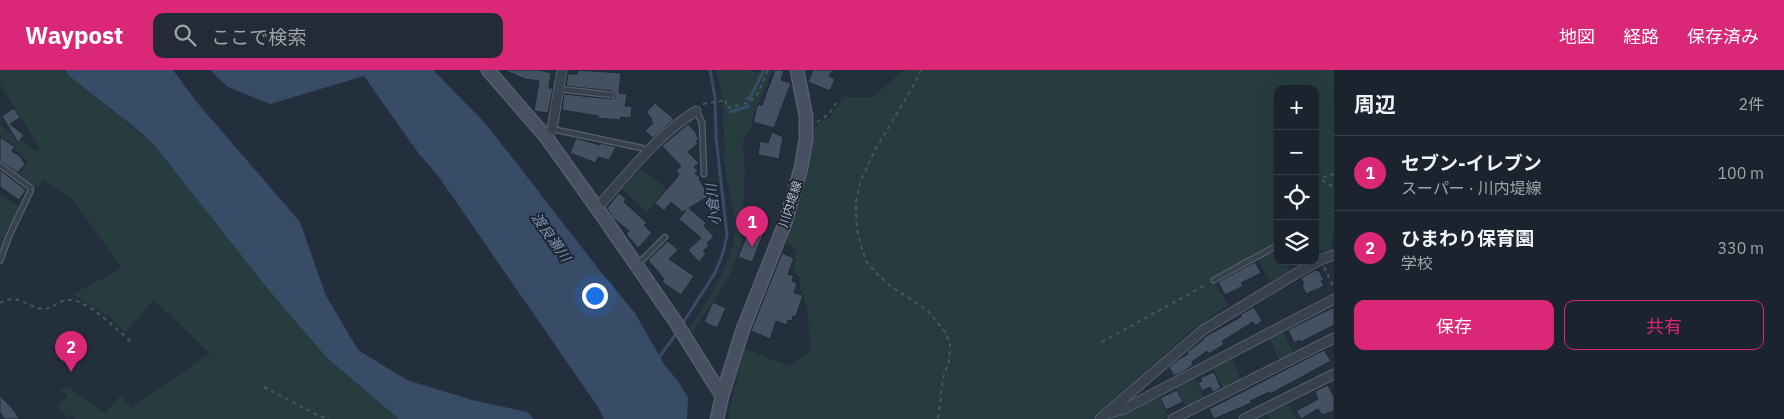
<!DOCTYPE html>
<html lang="ja">
<meta charset="utf-8">
<style>
:root{--surface:#1b232e;--page:#242b36;--text:#f1f3f6;--muted:#a0a4aa;--line:#39404a;--accent:#db2777}
body{margin:0;font-family:"IBM Plex Sans","Noto Sans JP",sans-serif;background:var(--page);color:var(--text)}
.controls{position:absolute;right:15px;top:15px;display:grid;overflow:hidden;border-radius:10px;box-shadow:0 5px 20px #0002}
.controls button{width:45px;height:45px;display:grid;place-items:center;padding:0;border:0;border-bottom:1px solid var(--line);background:var(--surface);color:var(--text);font:25px sans-serif}
.you{position:absolute;left:594px;top:225px;width:18px;height:18px;margin:-12px;border:4px solid #fff;border-radius:50%;background:#1a73e8;box-shadow:0 0 0 8px #1a73e833}
.badge{display:grid;place-items:center;width:32px;height:32px;border-radius:50%;background:var(--accent);color:#fff;font-size:16px;font-weight:700}
.pin{position:absolute;translate:-50% -41px;filter:drop-shadow(0 1px 2px #0008)}
.pin::after{content:'';position:absolute;top:26px;width:18px;height:15px;background:inherit;clip-path:polygon(0 0,100% 0,50% 100%)}
.list{margin:0;padding:0;list-style:none}
h2{display:flex;justify-content:space-between;align-items:center;height:65px;margin:0;padding:0 20px;font-size:21px}
h2 small{font-size:16px;font-weight:400;color:var(--muted)}
.list li{display:grid;grid-template-columns:32px 1fr auto;gap:15px;align-items:center;box-sizing:border-box;height:75px;padding:0 20px;border-top:1px solid var(--line)}
.list b{display:block;font-size:19px;white-space:nowrap}
.list p{margin:0;font-size:16px;white-space:nowrap;color:var(--muted)}
.list em{font-size:16px;font-style:normal;color:var(--muted)}
.actions{display:flex;gap:10px;padding:15px 20px}
.actions a{flex:1;padding:11px 0;border:1px solid var(--accent);border-radius:10px;text-align:center;font-size:18px;color:var(--accent)}
.actions .main{background:var(--accent);color:#fff}
.icon{flex:none;width:28px;height:28px;fill:none;stroke:currentColor;stroke-width:2;stroke-linecap:round;stroke-linejoin:round}
.map{position:relative;flex:none;width:1334px;height:349px;overflow:hidden}
header{display:flex;align-items:center;gap:30px;box-sizing:border-box;height:70px;padding:0 25px;background:var(--accent);color:#fff}
header strong{font-size:24px}
nav{display:flex;gap:28px;margin-inline-start:auto;font-size:18px}
.search{width:350px;height:45px;background:var(--page);display:flex;align-items:center;gap:12px;box-sizing:border-box;padding:0 18px;border-radius:10px;color:var(--muted);font-size:19px}
main{display:flex}
aside{flex:1;background:var(--surface)}
.map>svg:first-child{display:block}
</style>
<header>
<strong>Waypost</strong>
<div class="search"><svg class="icon" aria-label="search" viewBox="0 0 24 24"><circle cx="10" cy="10" r="6"/><path d="M15 15l6 6"/></svg>ここで検索</div>
<nav><a>地図</a><a>経路</a><a>保存済み</a></nav>
</header>
<main>
<div class="map">
<svg width="1334" height="349" viewBox="0 0 1334 349">
<rect width="100%" height="100%" fill="#242f3e"/>
<g fill="#263c3f">
<path d="M0,0H63L155,76L267,218L327,288L399,349H76L72,345L69,348L58,337L68,326L59,320L68,317L105,344L121,325L131,338L210,283L154,230L125,262L111,248L83,231L73,224L122,198L72,129L43,110L38,118L19,104L28,92L19,83L9,76L11,73L0,66V55L36,81L40,79L0,14Z"/>
<path d="M716,0H748L757,3L760,0H772L751,53L753,54L744,68L743,74L745,100L743,139L740,150L742,167L741,176L729,208L690,265L687,260C704,241 734,187 735,162C735,139 727,117 725,94C723,61 726,33 716,0Z"/>
<path d="M904,0H1334V166L1332,167L1331,180L1323,182L1315,180V19H1278V172L1212,208L1228,235L1190,261L1093,349H729V341L744,280L754,282L788,296L811,281L807,237L800,218V208L793,200L797,181L786,171C799,134 810,98 814,58L826,48H829L844,27H872Z"/>
<path d="M641,99L667,119L647,142L622,119Z"/>
<path d="M0,124L20,138L0,179Z"/>
<path d="M1277,178L1278,191H1284L1290,201L1270,211L1257,189Z"/>
<path d="M1283,260L1293,283L1279,290L1269,267Z"/>
<path d="M1231,287L1241,309L1223,318L1212,296Z"/>
<path d="M1194,306L1204,327L1186,337L1175,316Z"/>
<path d="M1158,324L1168,346L1162,349H1113Z"/>
<path d="M1288,331L1296,349H1270L1266,342Z"/>
</g>
<g fill="#394c67">
<path d="M65,0H173L195,30L300,152L326,226L358,280L407,310L472,330L527,342L534,349H399L327,288L267,218L155,76L139,61L68,5Z"/>
<path d="M210,0H433L486,54L597,197L635,243L665,296L678,311L688,328L687,349H604L598,337L439,107L419,84L364,6L270,34L228,17Z"/>
</g>
<g fill="none" stroke-linecap="round" stroke-linejoin="round">
<g stroke="#394c67" stroke-width="3">
<path d="M747,29L750,28L764,0"/>
<path d="M730,42L749,36"/>
<path d="M681,256L715,203L723,183L727,165L716,67L715,27L710,0"/>
<path d="M658,289L678,261"/>
</g>
</g>
<g fill="#455162" stroke="#1f2835">
<path d="M504,0H539L551,3L549,18H553L548,43L534,41L539,11L525,9Z"/>
<path d="M578,0L621,3L619,23L627,24L625,36H632L631,48L621,47L620,50L598,48V46L562,40L564,24L612,29L616,27L615,23L612,21L566,16L568,4H577Z"/>
<path d="M775,0H784L781,10L791,13L774,58L753,52L758,34L762,35Z"/>
<path d="M813,0H833L829,6L835,9L830,21L808,12Z"/>
<path d="M655,33L674,49L653,68L645,61L653,53L651,50L652,49L646,42Z"/>
<path d="M14,38L20,48L10,54L24,65L18,73L2,46Z"/>
<path d="M688,54L697,64L696,65L699,69L696,71L698,73L688,82L699,93L694,97L698,101L695,103L700,108L699,109L709,126L689,138L706,153L704,156L714,167L707,173L709,176L703,181L706,184L699,192L688,180L701,168L679,149L686,140L682,142L671,132L664,141L655,133L679,105L676,101L681,96L662,76Z"/>
<path d="M772,62L783,67L779,89L758,85L760,71L768,73Z"/>
<path d="M0,67L15,77L12,81L20,86L25,94L18,103L0,91Z"/>
<path d="M576,68L600,75L601,73L616,77L609,90L598,87L596,93L570,83Z"/>
<path d="M0,100L26,120L19,130L0,117Z"/>
<path d="M619,123L626,129L624,132L647,153L644,155L652,163L638,178L626,164L629,161L613,148L607,138Z"/>
<path d="M749,160L763,165L752,192L738,187Z"/>
<path d="M668,171L678,180L669,189L694,206L681,225L662,212L664,209L648,190Z"/>
<path d="M782,183L794,188L788,204L794,206L792,211L797,213L794,223L803,225L796,246H793L792,251L788,250L787,255L776,251L770,269L751,261Z"/>
<path d="M1255,192L1261,203L1241,213L1243,216L1225,225L1218,212Z"/>
<path d="M1315,200L1319,201L1324,210L1321,211L1324,216L1306,224L1302,215L1304,214L1301,208Z"/>
<path d="M713,232L726,238L717,258L704,252Z"/>
<path d="M1254,237L1262,251L1255,256L1253,252L1222,271L1224,274L1209,284L1207,281L1192,292L1193,294L1186,300L1174,306L1169,297L1179,289L1188,284L1187,282L1203,270V269L1208,265L1241,247L1240,245Z"/>
<path d="M1334,237V255L1301,272L1300,270L1294,273L1288,260Z"/>
<path d="M1324,280L1331,291L1270,324L1269,322L1265,324L1250,331L1251,333L1214,349L1209,339Z"/>
<path d="M1214,302L1221,318L1213,322L1210,317L1202,321L1198,313L1202,311L1200,308Z"/>
<path d="M1328,315L1334,327V341L1322,345L1318,339L1301,349L1296,341L1318,329L1315,321Z"/>
<path d="M1177,320L1183,332L1166,340L1160,328Z"/>
<path d="M0,326L12,338L20,349H5L0,343Z"/>
</g>
<g fill="none" stroke-linecap="round" stroke-linejoin="round">
<defs>
<g id="lane">
<path d="M559,19L612,25"/>
<path d="M696,41L702,52L704,104"/>
<path d="M552,59L642,78L648,81"/>
<path d="M0,95L31,118L30,122L9,166L0,191"/>
<path d="M638,194L665,167"/>
<path d="M1214,210L1278,175"/>
</g>
<g id="street">
<path d="M546,67L552,59L562,0"/>
<path d="M597,138C628,104 657,65 696,41"/>
<path d="M1107,344L1124,339L1334,229"/>
<path d="M1100,349L1203,260L1302,200L1320,190L1334,185"/>
<path d="M1173,349L1334,268"/>
<path d="M1244,349L1334,304"/>
</g>
<g id="secondary">
<path d="M488,0L546,67L597,138L675,251L722,326"/>
<path d="M717,349L722,326L743,259L785,153L801,98L806,69V46L797,0"/>
</g>
</defs>
<use href="#lane" stroke="#565f6c" stroke-width="7"/>
<use href="#street" stroke="#565f6c" stroke-width="11"/>
<use href="#secondary" stroke="#565f6c" stroke-width="15"/>
<g stroke="#44595c" stroke-width="2" stroke-dasharray="4 4" stroke-linecap="butt">
<path d="M921,0L911,20L875,80L861,110L856,131V145L858,165L866,191L876,203L892,217L927,240L946,263L950,275L949,291L943,308L938,349"/>
<path d="M703,34L726,30V37L728,38C760,31 755,28 768,0"/>
<path d="M817,52L829,44L836,33"/>
<path d="M1334,105L1330,104L1321,109L1327,114L1334,116"/>
<path d="M1324,197L1334,218"/>
<path d="M0,233C19,222 29,239 44,239C51,239 59,230 69,230C87,229 119,261 132,273"/>
<path d="M1102,272L1207,214"/>
<path d="M264,317L317,345L329,349"/>
</g>
<use href="#lane" stroke="#38414e" stroke-width="4.5"/>
<use href="#street" stroke="#38414e" stroke-width="9"/>
<use href="#secondary" stroke="#465061" stroke-width="12"/>
</g>
<g text-anchor="middle" dominant-baseline="central" stroke-width="4" stroke-linejoin="round" paint-order="stroke">
<g font-size="12" fill="#b4bcc9" stroke="#1d2633">
<text transform="translate(790 134) rotate(-72)">川内堤線</text>
</g>
<g font-size="14" font-style="italic" fill="#7c92b1" stroke="#1d2633">
<text transform="translate(713 135) rotate(-96)">小倉川</text>
<text transform="translate(551 167) rotate(55)">渡良瀬川</text>
</g>
</g>
</svg>
<div class="controls">
<button>+</button>
<button>−</button>
<button><svg class="icon" aria-label="locate" viewBox="0 0 24 24"><circle cx="12" cy="12" r="6"/><path d="M12 2v4M12 18v4M2 12h4M18 12h4"/></svg></button>
<button><svg class="icon" aria-label="layers" viewBox="0 0 24 24"><path d="M12 4l9 5-9 5-9-5zM3 14l9 5 9-5"/></svg></button>
</div>
<div class="you"></div>
<div class="pin badge" style="left:752px;top:177px">1</div>
<div class="pin badge" style="left:71px;top:302px">2</div>
</div>
<aside>
<h2>周辺<small>2件</small></h2>
<ul class="list">
<li><span class="badge">1</span><div><b>セブン-イレブン</b><p>スーパー · 川内堤線</p></div><em>100 m</em></li>
<li><span class="badge">2</span><div><b>ひまわり保育園</b><p>学校</p></div><em>330 m</em></li>
</ul>
<div class="actions"><a class="main">保存</a><a>共有</a></div>
</aside>
</main>
